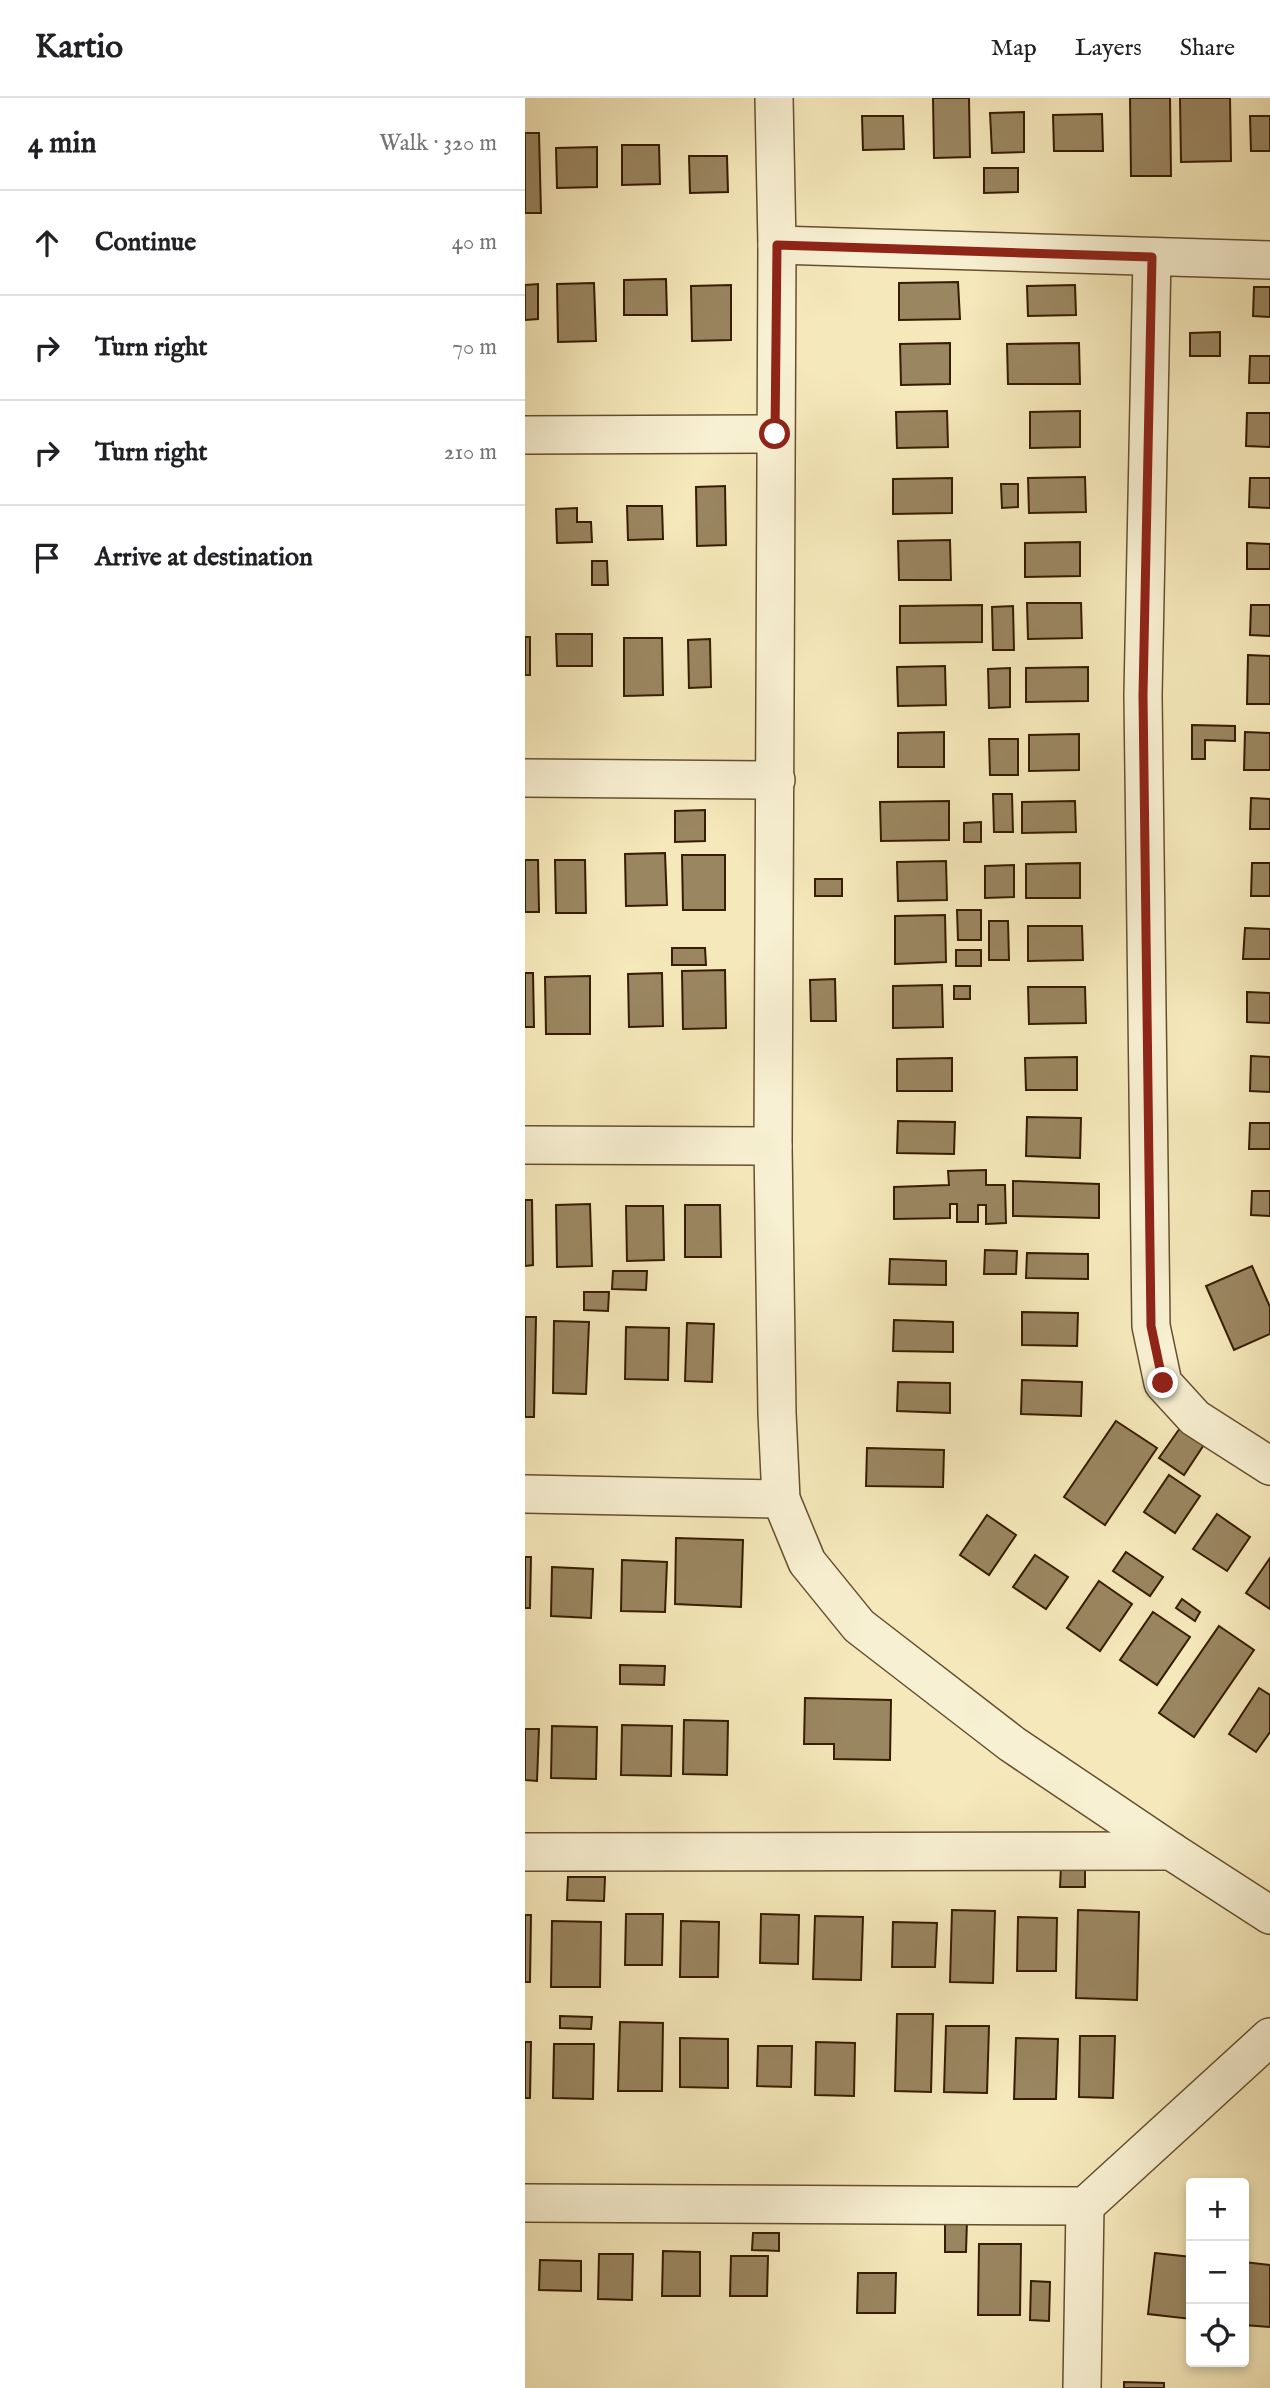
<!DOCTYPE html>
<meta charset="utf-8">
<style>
:root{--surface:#fff;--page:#f6f6f6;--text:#202124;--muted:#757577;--line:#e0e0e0}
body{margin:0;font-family:"IM FELL English",serif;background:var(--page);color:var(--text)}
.controls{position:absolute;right:21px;bottom:21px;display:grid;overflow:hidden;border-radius:7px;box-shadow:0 4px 10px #0003}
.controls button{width:63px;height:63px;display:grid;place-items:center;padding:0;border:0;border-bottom:2px solid var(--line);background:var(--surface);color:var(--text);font:35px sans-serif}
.stop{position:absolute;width:21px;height:21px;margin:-16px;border:5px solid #8f2418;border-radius:50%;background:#fff}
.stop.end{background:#8f2418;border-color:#fff;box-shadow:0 2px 7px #0008}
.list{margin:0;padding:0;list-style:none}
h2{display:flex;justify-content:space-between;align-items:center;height:91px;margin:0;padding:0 28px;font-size:30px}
h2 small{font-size:23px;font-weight:400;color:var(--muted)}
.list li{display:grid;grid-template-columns:46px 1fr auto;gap:21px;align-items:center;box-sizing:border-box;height:105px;padding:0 28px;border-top:2px solid var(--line)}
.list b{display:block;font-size:26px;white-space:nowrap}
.list em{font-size:23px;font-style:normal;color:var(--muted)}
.icon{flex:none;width:38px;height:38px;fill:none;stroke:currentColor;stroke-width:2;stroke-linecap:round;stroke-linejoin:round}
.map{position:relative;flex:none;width:745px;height:2290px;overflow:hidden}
header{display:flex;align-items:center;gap:42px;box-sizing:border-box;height:98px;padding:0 35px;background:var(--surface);border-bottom:2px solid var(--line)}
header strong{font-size:33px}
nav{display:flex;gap:38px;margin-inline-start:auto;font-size:24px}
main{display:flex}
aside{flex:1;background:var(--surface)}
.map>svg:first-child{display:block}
</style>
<header>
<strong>Kartio</strong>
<nav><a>Map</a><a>Layers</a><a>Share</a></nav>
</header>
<main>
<aside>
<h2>4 min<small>Walk · 320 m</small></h2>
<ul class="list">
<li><svg class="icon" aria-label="ahead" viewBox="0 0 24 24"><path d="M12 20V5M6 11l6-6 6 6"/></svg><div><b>Continue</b></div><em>40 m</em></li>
<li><svg class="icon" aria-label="right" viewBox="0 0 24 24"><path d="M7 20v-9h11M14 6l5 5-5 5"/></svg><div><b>Turn right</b></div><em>70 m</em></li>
<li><svg class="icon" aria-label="right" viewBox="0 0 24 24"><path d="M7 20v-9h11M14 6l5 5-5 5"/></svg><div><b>Turn right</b></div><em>210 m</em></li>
<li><svg class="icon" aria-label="arrive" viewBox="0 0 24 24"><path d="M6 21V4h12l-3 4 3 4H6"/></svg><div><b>Arrive at destination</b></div></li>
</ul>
</aside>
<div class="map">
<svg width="745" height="2290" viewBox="0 0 745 2290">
<rect width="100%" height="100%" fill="#f5e8ba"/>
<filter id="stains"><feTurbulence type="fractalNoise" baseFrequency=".00286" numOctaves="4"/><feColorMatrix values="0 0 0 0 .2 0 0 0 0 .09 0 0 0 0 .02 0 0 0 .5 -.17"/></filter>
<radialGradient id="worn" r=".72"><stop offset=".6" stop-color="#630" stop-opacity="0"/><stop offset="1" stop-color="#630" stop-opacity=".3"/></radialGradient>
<g fill="#9a8661" stroke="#371c00" stroke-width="2">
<path d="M408,0H444L445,59L409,60Z"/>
<path d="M605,0H645L646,78H606Z"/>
<path d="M655,0H705L706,63L656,64Z"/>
<path d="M499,14V54L467,55L465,15Z"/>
<path d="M577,16L578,53H529L528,17Z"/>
<path d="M337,18H378L379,51L338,52Z"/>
<path d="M725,18H745V53H726Z"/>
<path d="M0,35H14L16,115H0Z"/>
<path d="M97,47H134L135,86L97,87Z"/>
<path d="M72,49V89L32,90L31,50Z"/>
<path d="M164,58H202L203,94L165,95Z"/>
<path d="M459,70H493V94L459,95Z"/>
<path d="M141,181L142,217H99V182Z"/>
<path d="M433,184L435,221L374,222V185Z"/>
<path d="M69,185L71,243L33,244L32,186Z"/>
<path d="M13,186V221L0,222V187Z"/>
<path d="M206,187V242L167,243L166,188Z"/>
<path d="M550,187L551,217L503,218L502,188Z"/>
<path d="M729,189H745V219L728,218Z"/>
<path d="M695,234V258H665V235Z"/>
<path d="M425,245V286L376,287L375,246Z"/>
<path d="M554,245L555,286H483L482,246Z"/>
<path d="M725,258H745V285H724Z"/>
<path d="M422,313L423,349L372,350L371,314Z"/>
<path d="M555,313V349L505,350V314Z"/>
<path d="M722,315H745V349L721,348Z"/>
<path d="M560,379L561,414L504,415L503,380Z"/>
<path d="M427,380V415L368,416V381Z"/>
<path d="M725,380H745V410L724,409Z"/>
<path d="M476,386H493V409L477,410Z"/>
<path d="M200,388L201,447L172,448L171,389Z"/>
<path d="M102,408H137L138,441L103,442Z"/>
<path d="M52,410V424H66L67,444L32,445L31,411Z"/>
<path d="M425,442L426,482H374L373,443Z"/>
<path d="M555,444V478L500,479V445Z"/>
<path d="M722,445L745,446V471H722Z"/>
<path d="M67,463H82L83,487H67Z"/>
<path d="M502,505H556L557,540L503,541Z"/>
<path d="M457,507V544L375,545V508Z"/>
<path d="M726,507H745V538L725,537Z"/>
<path d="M488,508L489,552H468L467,509Z"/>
<path d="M31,536H67V568H32Z"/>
<rect x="0" y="539" width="5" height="38"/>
<path d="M99,540H137L138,597L99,598Z"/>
<path d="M185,541L186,589L164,590L163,542Z"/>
<path d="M723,557L745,558V606H722Z"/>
<path d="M420,568L421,607L373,608L372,569Z"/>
<path d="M563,569V603L501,604V570Z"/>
<path d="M485,570V609L464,610L463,571Z"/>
<path d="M667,627L710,628V643L680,642V661H667Z"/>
<path d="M419,634V669H373V635Z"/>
<path d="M720,634L745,635V672H719Z"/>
<path d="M554,636V672L504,673V637Z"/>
<path d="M464,641H493V677H465Z"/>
<path d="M468,696H487L488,734H469Z"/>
<path d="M726,700L745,701V731H725Z"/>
<path d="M424,703V742L356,743L355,704Z"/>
<path d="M550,703L551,734L497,735V704Z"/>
<path d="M180,712V743L150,744V713Z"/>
<path d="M456,724V744H439V725Z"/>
<path d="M140,755L142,807L101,808L100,756Z"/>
<path d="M157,757H200V812H158Z"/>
<path d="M0,762H13L14,814H0Z"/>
<path d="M30,762H60L61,815H31Z"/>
<path d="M421,763L422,802L373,803L372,764Z"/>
<path d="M555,765V800H501V766Z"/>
<path d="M727,765H745V798H726Z"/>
<path d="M489,767V799L460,800V768Z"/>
<rect x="290" y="781" width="27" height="17"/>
<path d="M432,812H456V842H433Z"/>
<path d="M420,817L421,864L370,866V818Z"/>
<path d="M464,823H483L484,862H464Z"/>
<path d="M503,828H557L558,862L503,863Z"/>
<path d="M720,830L745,831V861H718Z"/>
<path d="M147,850H180L181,867H147Z"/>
<rect x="431" y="852" width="25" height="16"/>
<path d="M200,872L201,930L158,931L157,873Z"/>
<path d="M0,875H8L9,929H0Z"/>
<path d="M137,875L138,928L104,929L103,876Z"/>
<path d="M65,878V936H21L20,879Z"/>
<path d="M310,881L311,923H286L285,882Z"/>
<path d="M417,887L418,929L368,930V888Z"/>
<rect x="429" y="888" width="16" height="13"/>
<path d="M503,889H560L561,925L504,926Z"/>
<path d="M722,894L745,895V925L722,924Z"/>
<path d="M726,958L745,959V994L725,993Z"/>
<path d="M552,959V992H501L500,960Z"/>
<path d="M427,960V993H372V961Z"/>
<path d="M502,1019L556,1020L555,1060L501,1058Z"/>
<path d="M373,1023L430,1024L429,1056L372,1055Z"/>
<path d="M725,1025H745V1051H724Z"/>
<path d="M461,1072V1087H480L481,1125L461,1126V1107H453V1124H432V1106H425V1120L369,1121V1089L424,1087L423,1073Z"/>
<path d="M488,1083L574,1086V1120L488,1118Z"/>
<path d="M727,1093H745V1118L726,1117Z"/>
<path d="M0,1102H7L8,1167L0,1168Z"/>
<path d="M65,1106L67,1168L32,1169L31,1107Z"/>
<path d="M160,1107H195L196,1159H160Z"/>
<path d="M101,1108H138L139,1162L102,1163Z"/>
<path d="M460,1152L492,1153L491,1176H459Z"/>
<path d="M502,1155L563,1156V1181L501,1180Z"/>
<path d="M365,1161L421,1163V1187L364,1186Z"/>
<path d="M727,1168L745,1209V1236L709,1252L681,1188Z"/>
<path d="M88,1173H122L121,1192L87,1191Z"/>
<path d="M59,1194H84L83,1213L59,1212Z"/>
<path d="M497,1214L553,1215L552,1248L497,1247Z"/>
<path d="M0,1219H11L9,1319H0Z"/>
<path d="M369,1222L428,1224V1254L368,1253Z"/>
<path d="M29,1223L64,1224L61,1296L28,1295Z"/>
<path d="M162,1225L189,1226L187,1284L160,1283Z"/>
<path d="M101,1229L144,1230L143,1282L100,1281Z"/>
<path d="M497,1282L557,1284L556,1318L496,1316Z"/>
<path d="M373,1284L425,1285V1315L372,1313Z"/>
<path d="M662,1320L686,1336L659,1377L634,1360Z"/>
<path d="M591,1323L632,1350L580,1427L539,1399Z"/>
<path d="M342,1350L419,1352L418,1389L341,1388Z"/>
<path d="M644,1377L675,1398L650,1435L619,1414Z"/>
<path d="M692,1416L725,1439L702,1473L668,1451Z"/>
<path d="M462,1417L491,1437L464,1477L435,1457Z"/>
<path d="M151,1440L218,1442L216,1509L150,1506Z"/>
<path d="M601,1454L638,1479L625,1498L588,1473Z"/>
<path d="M510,1457L543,1479L521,1511L488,1489Z"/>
<path d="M0,1459H6L5,1510H0Z"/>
<path d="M745,1460V1511L721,1495Z"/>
<path d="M97,1462L142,1464L140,1514L96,1513Z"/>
<path d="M27,1469L68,1471L66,1520L26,1518Z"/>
<path d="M574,1483L607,1506L575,1553L542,1530Z"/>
<path d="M657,1501L675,1514L670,1523L651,1510Z"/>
<path d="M628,1514L665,1539L632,1587L595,1562Z"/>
<path d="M694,1528L729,1552L669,1639L634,1615Z"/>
<path d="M95,1567L140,1568L139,1587L95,1586Z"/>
<path d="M734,1590L745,1597V1634L731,1654L704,1636Z"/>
<path d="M280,1600L366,1602L365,1662L309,1661V1646H279Z"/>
<path d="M159,1622L203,1623L202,1677L158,1676Z"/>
<path d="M97,1627L147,1628L146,1678L96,1677Z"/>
<path d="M27,1628L72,1629L71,1681L26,1680Z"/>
<path d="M0,1631H14L12,1683L0,1682Z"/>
<path d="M536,1769L560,1770V1789H535Z"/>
<path d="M43,1779H80L79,1803L42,1802Z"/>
<path d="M427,1812L470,1813L468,1885L425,1884Z"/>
<path d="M553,1812L614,1814L612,1902L551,1900Z"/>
<path d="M101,1816H138L137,1867H100Z"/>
<path d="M236,1816L274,1817L273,1866L235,1865Z"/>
<path d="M0,1817H6L5,1884H0Z"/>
<path d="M290,1818L338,1819L336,1882L288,1881Z"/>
<path d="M493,1819L532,1820L531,1873H492Z"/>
<path d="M27,1823L76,1824L75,1889H26Z"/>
<path d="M156,1823L194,1824L193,1879H155Z"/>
<path d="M368,1824L412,1825L410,1869H367Z"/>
<path d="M372,1916H408L406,1994L370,1993Z"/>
<path d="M35,1918L67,1919L66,1931L35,1930Z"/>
<path d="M95,1924L138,1925L137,1993H93Z"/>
<path d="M421,1928H464L462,1995L419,1994Z"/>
<path d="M555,1938H590L588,2000L554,1999Z"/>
<path d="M155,1940L203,1941V1990L155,1989Z"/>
<path d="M491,1940L533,1941L531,2001H489Z"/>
<path d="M0,1944H6L5,2000H0Z"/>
<path d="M291,1944L330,1945L329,1998L290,1997Z"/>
<path d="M29,1946H69L68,2001L28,2000Z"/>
<path d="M233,1948H267L266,1989L232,1988Z"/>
<path d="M420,2122H442L441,2154H420Z"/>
<path d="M228,2135H254V2153L227,2152Z"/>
<path d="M454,2146H496L495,2217H453Z"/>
<path d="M138,2153L175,2154V2198H137Z"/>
<path d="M630,2155L666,2159V2221L623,2216Z"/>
<path d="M74,2156H108L107,2202L73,2201Z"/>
<path d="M206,2158H243L242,2198H205Z"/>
<path d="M15,2162L56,2163V2193L14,2192Z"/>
<path d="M719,2164L745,2167V2229L719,2227Z"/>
<path d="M333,2175H371L370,2215H332Z"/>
<path d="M506,2183L525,2184L524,2223L505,2222Z"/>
<path d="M599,2284L639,2285V2290H599Z"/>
</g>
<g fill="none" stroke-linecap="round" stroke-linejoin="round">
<defs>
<g id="street">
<path d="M249,0L252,147L248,1048L252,1315L256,1401L282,1464L334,1528L487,1646L646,1753L745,1817"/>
<path d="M252,147L745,162"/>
<path d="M627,159L618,597L626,1228L638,1285L670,1320L745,1368"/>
<path d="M0,337L250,336"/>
<path d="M0,680L251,682"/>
<path d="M0,1047L248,1048"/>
<path d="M0,1396L256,1401"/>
<path d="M0,1754L646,1753"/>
<path d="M0,2105L560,2108L745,1939"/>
<path d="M557,2290L560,2108"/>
</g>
</defs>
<use href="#street" stroke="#664f2e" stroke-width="40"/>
<use href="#street" stroke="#f8f0d2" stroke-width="37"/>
</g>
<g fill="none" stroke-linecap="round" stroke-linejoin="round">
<path stroke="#8f2418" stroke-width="9" d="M250,336L252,147L627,159L618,597L626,1228L638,1285"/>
</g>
<rect width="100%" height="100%" filter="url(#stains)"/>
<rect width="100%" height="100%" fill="url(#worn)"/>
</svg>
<div class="controls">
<button>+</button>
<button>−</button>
<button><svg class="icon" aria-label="locate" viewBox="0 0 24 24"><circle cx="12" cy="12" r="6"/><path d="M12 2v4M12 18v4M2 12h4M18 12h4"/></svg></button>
</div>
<div class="stop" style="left:250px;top:336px"></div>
<div class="stop end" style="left:638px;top:1285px"></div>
</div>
</main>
